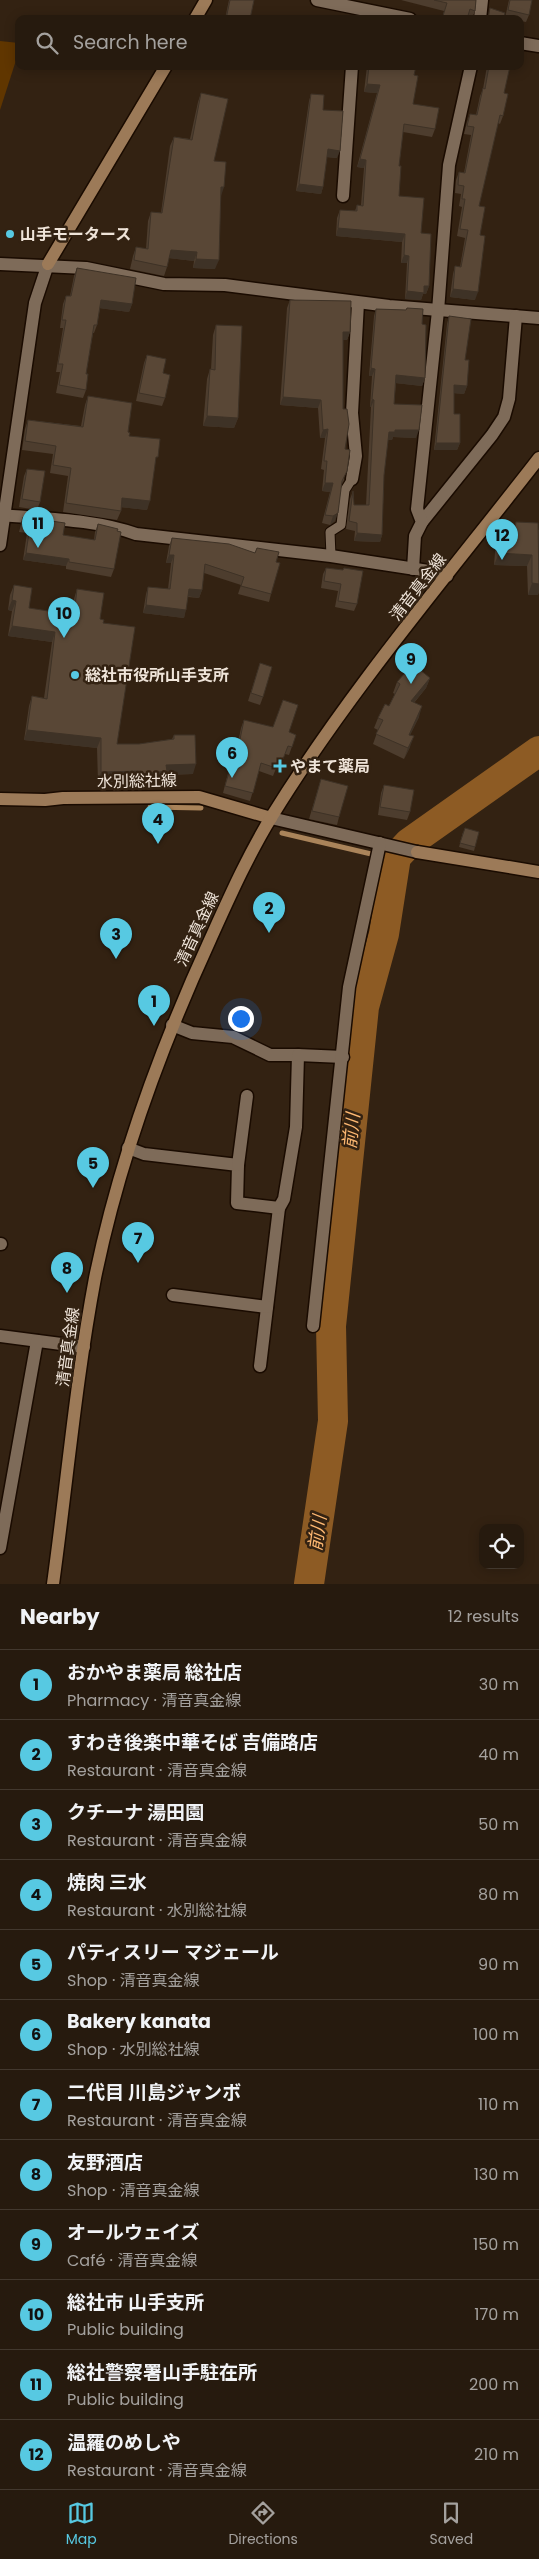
<!DOCTYPE html>
<meta charset="utf-8">
<style>
:root{--surface:#261a0e;--page:#32271c;--text:#f1f3f6;--muted:#a4a19e;--line:#42382e;--accent:#57c9e2}
body{margin:0;font-family:Poppins,"Noto Sans JP",sans-serif;background:var(--page);color:var(--text)}
.controls{position:absolute;right:15px;bottom:15px;display:grid;overflow:hidden;border-radius:10px;box-shadow:0 2px 12px #0003}
.controls button{width:45px;height:45px;display:grid;place-items:center;padding:0;border:0;border-bottom:1px solid var(--line);background:var(--surface);color:var(--text);font:25px sans-serif}
.you{position:absolute;left:240px;top:1018px;width:18px;height:18px;margin:-12px;border:4px solid #fff;border-radius:50%;background:#1a73e8;box-shadow:0 0 0 8px #1a73e833}
.badge{display:grid;place-items:center;width:32px;height:32px;border-radius:50%;background:var(--accent);color:#111;font-size:16px;font-weight:700}
.pin{position:absolute;translate:-50% -41px;filter:drop-shadow(0 1px 2px #0008)}
.pin::after{content:'';position:absolute;top:26px;width:18px;height:15px;background:inherit;clip-path:polygon(0 0,100% 0,50% 100%)}
.list{margin:0;padding:0;list-style:none}
h2{display:flex;justify-content:space-between;align-items:center;height:65px;margin:0;padding:0 20px;font-size:21px}
h2 small{font-size:16px;font-weight:400;color:var(--muted)}
.list li{display:grid;grid-template-columns:32px 1fr auto;gap:15px;align-items:center;box-sizing:border-box;height:70px;padding:0 20px;border-top:1px solid var(--line)}
.list b{display:block;font-size:19px;white-space:nowrap}
.list p{margin:0;font-size:16px;white-space:nowrap;color:var(--muted)}
.list em{font-size:16px;font-style:normal;color:var(--muted)}
.icon{flex:none;width:28px;height:28px;fill:none;stroke:currentColor;stroke-width:2;stroke-linecap:round;stroke-linejoin:round}
.map{position:relative;flex:none;width:539px;height:1584px;overflow:hidden}
.search{position:absolute;background:var(--surface);box-shadow:0 2px 12px #0003;left:15px;right:15px;top:15px;height:55px;display:flex;align-items:center;gap:12px;box-sizing:border-box;padding:0 18px;border-radius:10px;color:var(--muted);font-size:19px}
.sheet{height:905px;background:var(--surface)}
nav{display:flex;justify-content:space-around;align-items:center;box-sizing:border-box;height:70px;border-top:1px solid var(--line);background:var(--surface);font-size:14px;color:var(--muted)}
nav a{display:grid;justify-items:center;gap:2px}
nav .on{color:var(--accent)}
.map>svg:first-child{display:block}
</style>
<div class="map">
<svg width="539" height="1584" viewBox="0 0 539 1584">
<rect width="100%" height="100%" fill="#332212"/>
<path fill="#603600" d="M0,41L19,43V51L0,110Z"/>
<g fill="none" stroke-linecap="round" stroke-linejoin="round">
<g stroke="#aa845a" stroke-width="5">
<path d="M150,807L201,808"/>
<path d="M282,833L384,857L395,864"/>
</g>
<path stroke="#8d5b24" stroke-width="30" d="M309,1584L333,1421L331,1326L364,1007L384,934L396,857L409,843L539,751"/>
<defs>
<path id="lane" d="M331,556L330,532L341,525L345,490L352,479"/>
<g id="street">
<path d="M317,0L410,19"/>
<path d="M480,19L482,0"/>
<path d="M520,43L539,46"/>
<path d="M343,196L352,66"/>
<path d="M0,264L86,268L164,284L225,285L389,306L539,318"/>
<path d="M352,479L356,456L352,413L358,303"/>
<path d="M0,515C44,519 94,519 136,534L331,556L435,572L447,576"/>
<path d="M422,522L492,435L504,417L509,399L516,316"/>
<path d="M0,545L35,303L48,264"/>
<path d="M413,569L415,536L422,522L417,509L438,311L449,165L471,66"/>
<path d="M271,818L417,852"/>
<path d="M172,1025L192,1033L233,1037L270,1055H298L296,1127L284,1199L279,1208L260,1366"/>
<path d="M298,1055L343,1057"/>
<path d="M128,1148L144,1154L238,1165L237,1203L279,1208"/>
<path d="M238,1165L247,1096"/>
<path d="M0,1244H1"/>
<path d="M173,1295L267,1307"/>
<path d="M313,1326L349,987L380,843"/>
<path d="M0,1336L84,1347"/>
<path d="M0,1548L37,1341"/>
</g>
<g id="secondary">
<path d="M195,19L206,0"/>
<path d="M48,264L166,66"/>
<path d="M0,799L45,800L63,798L199,797L271,818"/>
<path d="M417,852L539,872"/>
<path d="M53,1584C67,1482 76,1379 95,1278C119,1160 160,1049 210,940C229,898 248,855 272,816C349,691 449,574 539,458"/>
</g>
</defs>
<use href="#lane" stroke="#1a0b00" stroke-width="11"/>
<use href="#street" stroke="#1a0b00" stroke-width="15"/>
<use href="#secondary" stroke="#1a0b00" stroke-width="15"/>
<use href="#lane" stroke="#7e6b59" stroke-width="9"/>
<use href="#street" stroke="#7e6b59" stroke-width="12"/>
<use href="#secondary" stroke="#9c7a58" stroke-width="12"/>
</g>
<g fill="#4d3d2e">
<path d="M229,0H254L250,19H225Z"/>
<path d="M401,0H476L475,11L472,19L467,17V19H442L444,11Z"/>
<path d="M509,0H532L529,15L526,22L520,21V19H510L505,18Z"/>
<path d="M65,66H76L75,68Z"/>
<path d="M219,66H238L237,70Z"/>
<path d="M367,66H416L414,75L413,104L435,129L432,137L403,132L399,166V196L421,233L429,286L426,294H423L421,300L405,299L407,263H401L402,242L336,236L337,218L340,210L355,211L357,205H361L364,168L357,167L377,93L364,92Z"/>
<path d="M487,66H512L510,70L509,69L504,93L503,116L500,124L498,123L479,206L480,235L475,300L450,297L453,274L455,266L460,267L465,238L457,236L462,207L459,206L461,194L455,193L456,180L459,172L464,173L471,135L464,134L467,122L470,114L476,115L480,96L483,89Z"/>
<path d="M201,93L221,196L215,269L193,268L194,261L169,258L167,267L164,276L130,269L133,256L136,247L146,249L148,221L151,212L161,213L170,146L174,137L190,139L198,102Z"/>
<path d="M311,94L323,110L337,158L327,157L323,187L321,194L296,191L309,101Z"/>
<path d="M77,268L132,304L129,312L100,308L97,325L94,333H93L86,374V390L83,398L56,393L60,372H56L63,328H60L63,304L66,296H70L74,276Z"/>
<path d="M290,300L350,332L347,340H343V409L345,449L344,480L341,485L335,521L330,525L322,523L330,492L322,491L324,470L321,469L325,438H320L318,408L280,405L287,308Z"/>
<path d="M407,308L422,324L425,378L422,386L396,383L394,404L416,438L393,437L392,440H388L384,475L382,535L380,542L354,541L355,531L346,529L350,499L353,491L354,505H366L371,407H370L372,376H369L374,316L376,309L406,310Z"/>
<path d="M449,316L467,386L464,394L454,393V414L460,443L457,450H434L447,324Z"/>
<path d="M216,325L238,418L234,428L203,426L207,379L210,369H211L213,335Z"/>
<path d="M147,355L165,398L162,406L136,401L144,363Z"/>
<path d="M88,396L128,432L129,436L155,466L147,510L121,507V511L117,520L63,512L68,476L50,473L53,454L22,450L25,429L28,420L81,426L85,405Z"/>
<path d="M27,469L40,502L37,510L19,507L24,476Z"/>
<path d="M23,517L63,535L94,540L95,532L98,524L114,569L111,577L66,569V566L23,560L27,533L19,532Z"/>
<path d="M516,522L539,530V591L538,595H528L527,566L494,565L496,540L500,529H513Z"/>
<path d="M172,538L255,553L257,548L276,562L271,594L269,602L238,594L241,585L204,573L202,590L199,598L188,597L184,618L143,613L146,594L148,587L168,589L171,563H166L169,546Z"/>
<path d="M326,568L343,570L344,568L357,604L354,611L335,607L338,591L321,588L323,574Z"/>
<path d="M14,585L29,608L72,615L74,599L77,589L103,623L117,744H139L172,739L174,735L193,774L165,775L163,781L138,784V781L98,782L97,748L24,740L29,706L32,696L44,698L52,642L8,636L12,611L8,610L10,595Z"/>
<path d="M260,663L263,697L260,705L248,701Z"/>
<path d="M430,678L426,688L414,703L419,717L410,735V747L404,759L373,744L378,730L374,728L378,718L389,706L395,694L393,693L397,682Z"/>
<path d="M244,720L289,732L296,735L289,755L285,754L280,767L277,766L273,776L259,771L250,801L223,793L230,765L225,764L229,749L232,742L238,743L241,728Z"/>
<path d="M321,779L339,817L337,825L309,819Z"/>
<path d="M384,785L410,812L407,820L378,815L381,793Z"/>
<path d="M463,832L475,847L474,851L459,847Z"/>
</g>
<g fill="#3e3226">
<path d="M367,84L380,85L377,93L364,92Z"/>
<path d="M328,149L340,151L337,158L325,157Z"/>
<path d="M360,159L366,160L364,168L357,167Z"/>
<path d="M299,184L323,187L321,194L296,191Z"/>
<path d="M221,187H224L221,196Z"/>
<path d="M338,228L405,234L402,242L336,236Z"/>
<path d="M171,250L197,252L194,261L168,258Z"/>
<path d="M404,255L409,256L407,263H401Z"/>
<path d="M196,259L219,260L215,269L193,268Z"/>
<path d="M424,286H429L426,294H423L421,300L405,299L407,291Z"/>
<path d="M453,289L478,292L475,300L450,297Z"/>
<path d="M101,300L132,304L129,312L98,308Z"/>
<path d="M343,332H350L347,340H340Z"/>
<path d="M371,368L375,369L372,376H369Z"/>
<path d="M396,375L425,378L422,386L394,383Z"/>
<path d="M454,385L467,386L464,394L451,393Z"/>
<path d="M283,397L321,400L318,408L280,405Z"/>
<path d="M372,399L374,400L371,407H370Z"/>
<path d="M207,416L238,418L234,428L203,426Z"/>
<path d="M328,429L325,438H320L323,430Z"/>
<path d="M395,430H419L416,438L393,437L392,440H386L389,432Z"/>
<path d="M436,443H460L457,450H434Z"/>
<path d="M325,483H333L330,492L322,491Z"/>
<path d="M122,498L150,501L147,510L119,507Z"/>
<path d="M338,513L335,521L330,525L333,516Z"/>
<path d="M357,533L382,535L380,542L354,541Z"/>
<path d="M26,553L69,559L66,566L23,560Z"/>
<path d="M499,553L532,555L527,566L494,565Z"/>
<path d="M169,555H174L171,563H166Z"/>
<path d="M532,583L539,584V591L538,595H528Z"/>
<path d="M189,589L202,590L199,598L187,596Z"/>
<path d="M12,600L16,601L12,611L8,610Z"/>
<path d="M146,605L186,610L184,618L143,613Z"/>
<path d="M12,626L55,632L52,642L8,636Z"/>
<path d="M430,678L426,688L407,711L411,701Z"/>
<path d="M422,706L419,717L405,745L409,735Z"/>
<path d="M27,730L101,738L97,748L24,740Z"/>
<path d="M414,736L410,747L404,759L408,748Z"/>
<path d="M196,764L193,774L165,775L163,781L138,784L142,774L166,765Z"/>
<path d="M141,771L138,781L98,782L101,772Z"/>
</g>
<g fill="#594736" stroke="#3e3226">
<path d="M230,0H254L250,19H226Z"/>
<path d="M434,0H476L475,11L470,9L467,19H442L447,3Z"/>
<path d="M510,0H532L529,15L508,10Z"/>
<path d="M490,8L505,13L503,19H488Z"/>
<path d="M369,66H416L414,75L418,76L413,104L439,108L435,129L404,124L399,166H401L399,196L424,198L421,233L431,234L429,286H424V293L407,291L409,256L404,255L405,234L338,228L340,210L357,211V205L363,206L366,160L360,159L380,85L367,84Z"/>
<path d="M489,66H510L504,93L508,94L503,116L500,115L479,206L485,207L480,235L485,236L478,292L453,289L455,266L461,267L468,230L460,229L465,199H462L464,186L458,185L459,172L465,173L474,127L467,126L470,114L477,115L483,88L485,89Z"/>
<path d="M201,93L228,99L214,161L226,162L224,187H221L219,260L196,259L197,252L171,250L167,267L134,260L136,247L148,249L151,212L162,213L174,137L192,140Z"/>
<path d="M311,94L324,95L323,110L343,111L340,151L328,149L323,187L299,184Z"/>
<path d="M77,268L136,278L132,304L101,300L97,325H94L86,374H88L86,390L59,385L63,364H58L66,320H62L66,296H71Z"/>
<path d="M290,300L351,301L350,332H343V409H347L349,424L345,449L350,450L347,471L342,481L338,513L333,516L325,515L333,483H325L327,461H324L328,429L323,430L321,400L283,397Z"/>
<path d="M407,308L423,309L422,324L426,325L425,378L396,375L394,404L422,405L419,430H395V432H389L384,475L382,535L357,533V523L349,521L353,491L354,505H369L374,400L372,399L375,369L371,368L376,309L406,310Z"/>
<path d="M449,316L471,319L465,360H469L467,386L454,385V414H460V443H436Z"/>
<path d="M216,325L242,326L238,418L207,416L210,369L215,370Z"/>
<path d="M147,355L166,359L163,373L170,375L165,398L139,393Z"/>
<path d="M88,396L132,403L128,432L130,433L129,436L160,439L158,457H156L150,501L122,498L121,511L66,503L71,468L53,465L56,446L25,441L28,420L83,427Z"/>
<path d="M27,469L45,471L40,502L22,499Z"/>
<path d="M23,517L65,523L63,535L95,540L98,524L118,529L117,531L121,532L114,569L69,562V559L26,553L30,526L21,524Z"/>
<path d="M516,522L538,523L539,584L532,583V555L499,553L500,529H515Z"/>
<path d="M172,538L229,544L255,553L257,548L279,552L276,562L280,563L271,594L241,586L244,577L205,564L202,590L189,589L186,610L146,605L148,587L170,589L174,555H169Z"/>
<path d="M326,568L343,570L344,568L363,571L357,604L338,601L341,584L324,581Z"/>
<path d="M14,585L32,588L29,608L74,615L77,589L104,593L100,619L104,620L103,623L135,627L117,744H139L174,739V735H195L196,764L166,765L167,771L142,774L141,771L101,772V738L27,730L32,696L47,699L55,632L12,626L16,601L12,600Z"/>
<path d="M260,663L272,667L263,697L251,693Z"/>
<path d="M413,664L430,678L411,701L422,706L409,735L414,736L408,748L376,734L383,720L378,718L385,704L389,706L400,684L397,682Z"/>
<path d="M283,700L298,705L289,732L296,735L292,747L288,746L283,759L280,758L276,768L261,763L253,793L225,786L233,758L228,757L232,742L239,744L244,720L273,727Z"/>
<path d="M321,779L348,786L339,817L312,811Z"/>
<path d="M384,785L414,790L410,812L380,807Z"/>
<path d="M465,828L479,832L475,847L460,843Z"/>
</g>
<g fill="#57c9e2" stroke="#332212" stroke-width="2">
<circle cx="10" cy="234" r="5"/>
<circle cx="75" cy="675" r="5"/>
<path d="M277.5 758.5h5v5h5v5h-5v5h-5v-5h-5v-5h5z"/>
</g>
<g text-anchor="middle" dominant-baseline="central" stroke-width="5" stroke-linejoin="round" paint-order="stroke">
<g font-size="16" font-weight="bold" fill="#efe4d9" stroke="#332212" text-anchor="start">
<text x="20" y="234">山手モータース</text>
<text x="85" y="675">総社市役所山手支所</text>
<text x="290" y="766">やまて薬局</text>
</g>
<g font-size="16" fill="#efe4d9" stroke="#332212">
<text transform="translate(418 587) rotate(-52)">清音真金線</text>
<text transform="translate(137 781) rotate(-1)">水別総社線</text>
<text transform="translate(197 929) rotate(-65)">清音真金線</text>
<text transform="translate(68 1347) rotate(-82)">清音真金線</text>
</g>
<g font-size="18" font-style="italic" fill="#feb872" stroke="#332212">
<text transform="translate(351 1131) rotate(-84)">前川</text>
<text transform="translate(317 1533) rotate(-82)">前川</text>
</g>
</g>
</svg>
<div class="controls">
<button><svg class="icon" aria-label="locate" viewBox="0 0 24 24"><circle cx="12" cy="12" r="6"/><path d="M12 2v4M12 18v4M2 12h4M18 12h4"/></svg></button>
</div>
<div class="you"></div>
<div class="pin badge" style="left:154px;top:1026px">1</div>
<div class="pin badge" style="left:269px;top:933px">2</div>
<div class="pin badge" style="left:116px;top:959px">3</div>
<div class="pin badge" style="left:158px;top:844px">4</div>
<div class="pin badge" style="left:93px;top:1188px">5</div>
<div class="pin badge" style="left:232px;top:778px">6</div>
<div class="pin badge" style="left:138px;top:1263px">7</div>
<div class="pin badge" style="left:67px;top:1293px">8</div>
<div class="pin badge" style="left:411px;top:684px">9</div>
<div class="pin badge" style="left:64px;top:638px">10</div>
<div class="pin badge" style="left:38px;top:548px">11</div>
<div class="pin badge" style="left:502px;top:560px">12</div>
<div class="search"><svg class="icon" aria-label="search" viewBox="0 0 24 24"><circle cx="10" cy="10" r="6"/><path d="M15 15l6 6"/></svg>Search here</div>
</div>
<section class="sheet">
<h2>Nearby<small>12 results</small></h2>
<ul class="list">
<li><span class="badge">1</span><div><b>おかやま薬局 総社店</b><p>Pharmacy · 清音真金線</p></div><em>30 m</em></li>
<li><span class="badge">2</span><div><b>すわき後楽中華そば 吉備路店</b><p>Restaurant · 清音真金線</p></div><em>40 m</em></li>
<li><span class="badge">3</span><div><b>クチーナ 湯田園</b><p>Restaurant · 清音真金線</p></div><em>50 m</em></li>
<li><span class="badge">4</span><div><b>焼肉 三水</b><p>Restaurant · 水別総社線</p></div><em>80 m</em></li>
<li><span class="badge">5</span><div><b>パティスリー マジェール</b><p>Shop · 清音真金線</p></div><em>90 m</em></li>
<li><span class="badge">6</span><div><b>Bakery kanata</b><p>Shop · 水別総社線</p></div><em>100 m</em></li>
<li><span class="badge">7</span><div><b>二代目 川島ジャンボ</b><p>Restaurant · 清音真金線</p></div><em>110 m</em></li>
<li><span class="badge">8</span><div><b>友野酒店</b><p>Shop · 清音真金線</p></div><em>130 m</em></li>
<li><span class="badge">9</span><div><b>オールウェイズ</b><p>Café · 清音真金線</p></div><em>150 m</em></li>
<li><span class="badge">10</span><div><b>総社市 山手支所</b><p>Public building</p></div><em>170 m</em></li>
<li><span class="badge">11</span><div><b>総社警察署山手駐在所</b><p>Public building</p></div><em>200 m</em></li>
<li><span class="badge">12</span><div><b>温羅のめしや</b><p>Restaurant · 清音真金線</p></div><em>210 m</em></li>
</ul>
</section>
<nav>
<a class="on"><svg class="icon" aria-label="map" viewBox="0 0 24 24"><path d="M3 6l6-2 6 2 6-2v14l-6 2-6-2-6 2zM9 4v14M15 6v14"/></svg>Map</a>
<a><svg class="icon" aria-label="directions" viewBox="0 0 24 24"><path d="M12 3l9 9-9 9-9-9zM9 14v-3h6M13 9l2 2-2 2"/></svg>Directions</a>
<a><svg class="icon" aria-label="saved" viewBox="0 0 24 24"><path d="M7 4h10v16l-5-4-5 4z"/></svg>Saved</a>
</nav>
